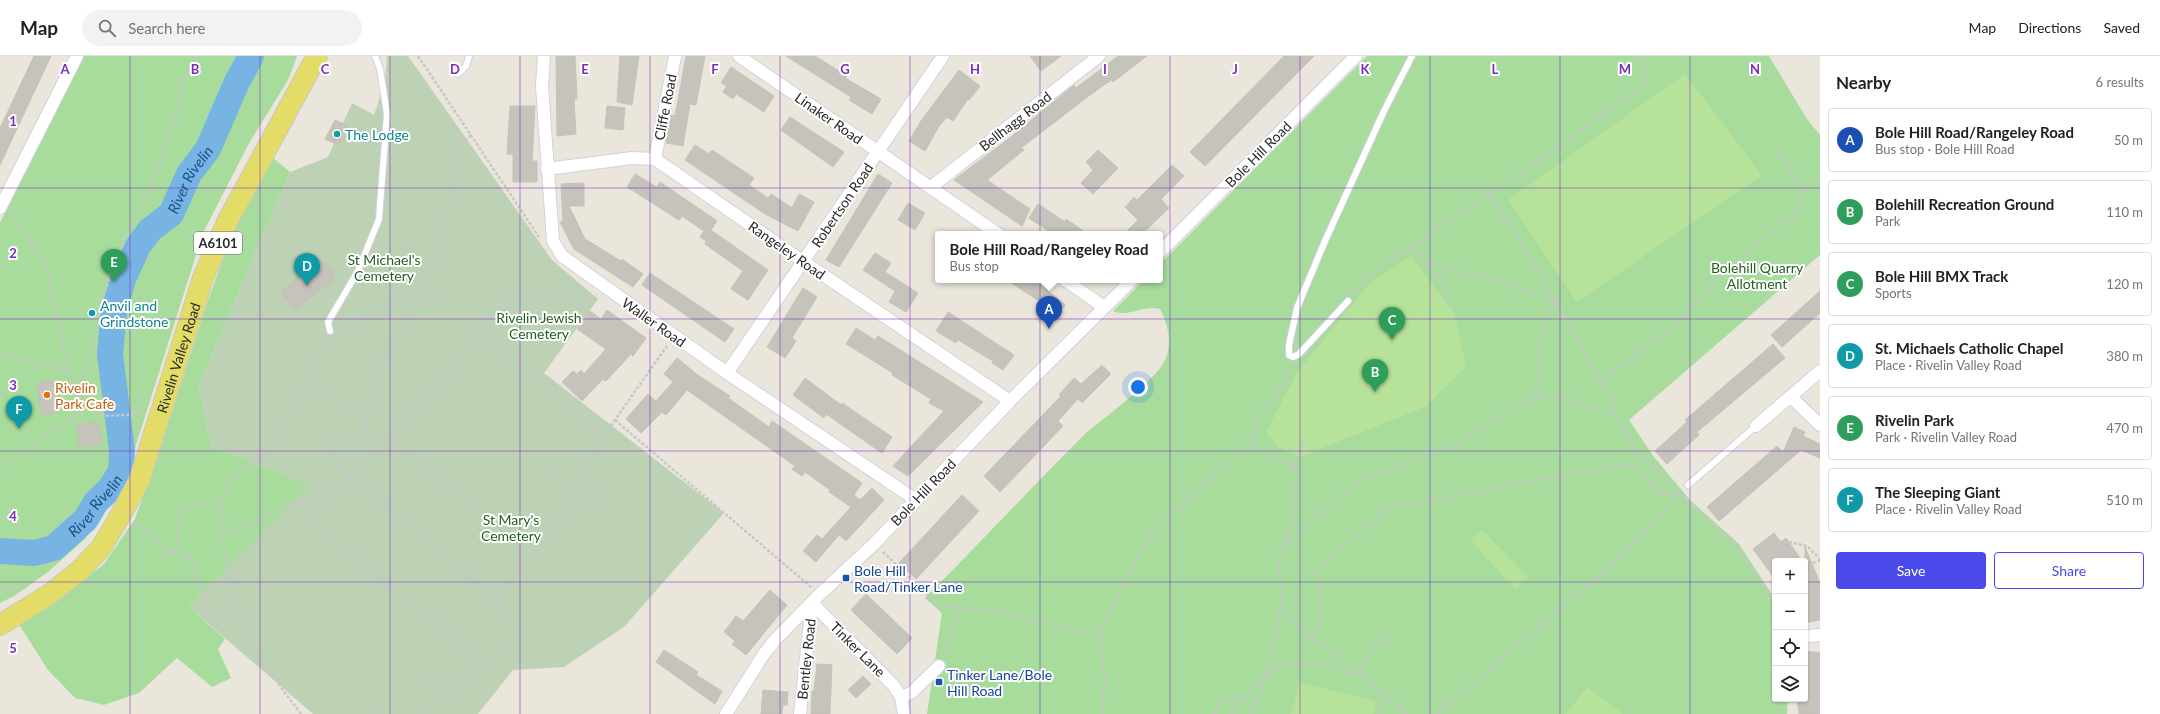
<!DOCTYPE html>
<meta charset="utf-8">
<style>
:root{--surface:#fff;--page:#f2f2f2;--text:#202124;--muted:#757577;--line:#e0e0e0;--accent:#494ae9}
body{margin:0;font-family:Lato,sans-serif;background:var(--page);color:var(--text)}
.controls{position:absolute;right:12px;bottom:12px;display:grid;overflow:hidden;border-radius:4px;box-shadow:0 1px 3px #0004}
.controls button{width:36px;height:36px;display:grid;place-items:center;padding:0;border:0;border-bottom:1px solid var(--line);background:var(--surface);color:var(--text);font:20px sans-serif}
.you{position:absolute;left:1138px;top:331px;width:14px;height:14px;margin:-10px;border:3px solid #fff;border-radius:50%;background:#1a73e8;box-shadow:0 0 0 6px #1a73e833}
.badge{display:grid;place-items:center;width:26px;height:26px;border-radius:50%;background:var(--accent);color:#fff;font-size:13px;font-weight:700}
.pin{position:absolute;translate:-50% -33px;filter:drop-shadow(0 1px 2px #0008)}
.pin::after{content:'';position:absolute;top:21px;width:14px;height:12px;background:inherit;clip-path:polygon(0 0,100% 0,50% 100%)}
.popup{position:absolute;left:935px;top:175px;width:228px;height:52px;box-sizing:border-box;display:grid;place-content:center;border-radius:4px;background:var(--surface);filter:drop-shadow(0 1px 3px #0005);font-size:13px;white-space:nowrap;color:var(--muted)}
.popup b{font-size:15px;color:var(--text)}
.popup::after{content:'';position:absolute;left:50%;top:100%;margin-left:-8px;border:8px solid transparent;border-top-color:var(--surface)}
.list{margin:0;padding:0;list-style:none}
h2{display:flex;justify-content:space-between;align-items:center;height:52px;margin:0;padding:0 16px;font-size:17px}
h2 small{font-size:13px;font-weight:400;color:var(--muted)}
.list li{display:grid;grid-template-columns:26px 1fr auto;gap:12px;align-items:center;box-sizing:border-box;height:64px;margin:0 8px 8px;padding:0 8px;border:1px solid var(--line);border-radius:4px}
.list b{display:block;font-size:15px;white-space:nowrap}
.list p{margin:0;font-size:13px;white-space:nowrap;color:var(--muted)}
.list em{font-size:13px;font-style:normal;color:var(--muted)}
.actions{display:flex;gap:8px;padding:12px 16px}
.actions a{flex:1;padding:9px 0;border:1px solid var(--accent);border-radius:4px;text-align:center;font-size:14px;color:var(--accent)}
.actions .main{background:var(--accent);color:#fff}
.icon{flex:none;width:22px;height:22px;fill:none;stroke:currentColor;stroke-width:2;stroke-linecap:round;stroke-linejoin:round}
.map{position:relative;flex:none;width:1820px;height:658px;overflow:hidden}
header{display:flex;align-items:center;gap:24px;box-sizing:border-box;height:56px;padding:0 20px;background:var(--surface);border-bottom:1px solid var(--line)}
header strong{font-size:19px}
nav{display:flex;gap:22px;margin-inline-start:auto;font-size:14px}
.search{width:280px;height:36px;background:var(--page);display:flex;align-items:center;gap:10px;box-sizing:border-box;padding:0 14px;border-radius:22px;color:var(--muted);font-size:15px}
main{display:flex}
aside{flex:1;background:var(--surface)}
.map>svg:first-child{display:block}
</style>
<header>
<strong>Map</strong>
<div class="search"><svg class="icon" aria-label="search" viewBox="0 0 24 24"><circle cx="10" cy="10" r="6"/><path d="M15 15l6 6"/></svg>Search here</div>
<nav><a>Map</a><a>Directions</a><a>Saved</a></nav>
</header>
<main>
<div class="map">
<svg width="1820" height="658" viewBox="0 0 1820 658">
<rect width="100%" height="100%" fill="#eae6dc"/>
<g fill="#a7dc9d">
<path d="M83,0H297L288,24L248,89L203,177L130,408L108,450L85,483L48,516L14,540L0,547V167L37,90Z"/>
<path d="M1367,0H1769L1807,63L1820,79V199L1629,364L1654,401L1690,444L1739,488L1775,543V643H1788L1787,658H927L942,557L925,542C978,489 1029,434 1082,381C1101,363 1158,324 1166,302C1172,285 1168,268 1160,253C1145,248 1128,262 1113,255L1144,224H1160V208Z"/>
<path d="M273,102L290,116L199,329L211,390L311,429L189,551L225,583L218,593L231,622L212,631L177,602L139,637L104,649L75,642L48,614L18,567L61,541L104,508L135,463L167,372L208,244L236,168Z"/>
</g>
<path fill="#bdd2b4" d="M387,0H408L552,204L598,243L544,317L724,457L624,571L564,611L513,614L478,658H313L189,551L310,429L211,390L199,329L290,116L328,101L352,47L374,59L385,26Z"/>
<g fill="#b6e299">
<path d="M1685,18L1762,119L1577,246L1508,144Z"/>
<path d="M1411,200L1455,258L1466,311L1425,351L1300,401L1278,391L1266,376L1296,318L1369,228Z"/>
<path d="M1482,474L1528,521L1515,533L1470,484Z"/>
<path d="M1299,626L1376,645L1373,658H1291Z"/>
<path d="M1587,631L1623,658H1566Z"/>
</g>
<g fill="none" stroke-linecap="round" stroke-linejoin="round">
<path stroke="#77b3e3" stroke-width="26" id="s1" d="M0,495L34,497L54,492L86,463L96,446L110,433L121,415L122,394L110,298L114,255L123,223L138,190L150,174L171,158L189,118L208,93L236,28L251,0"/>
</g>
<g fill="#c5c3bb" stroke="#c5c2b6">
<path d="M34,0H51L0,109V72Z"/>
<path d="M556,0H575L577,43H574L576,78L557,80Z"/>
<path d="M620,0H639L632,49L617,46Z"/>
<path d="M686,0H705L696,49L690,48L683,90L666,87L671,59L675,60Z"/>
<path d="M786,0H815L847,20L845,22L881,43L872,58L849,44L851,41Z"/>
<path d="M1030,0H1061L1041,15Z"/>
<path d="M1118,0H1147L1113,26L1111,24L1086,42L1021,92L1024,94L987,124L1030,153L1022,170L954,124L1007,84L1074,29L1076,32Z"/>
<path d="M1284,0H1314L1205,110L1190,96Z"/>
<path d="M731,11L774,40L764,56L736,38L733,43L723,36L727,30L721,27Z"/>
<path d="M959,14L980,30L969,44L968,43L953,65L947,61L939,70L925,95L909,85L921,65Z"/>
<path d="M510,50H535L532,105H537V126H513V98H507Z"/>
<path d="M607,50L625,52L623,74L605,72Z"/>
<path d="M790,61L844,96L833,111L781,74Z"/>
<path d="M335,64L347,69L338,89L325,83Z"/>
<path d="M695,89L709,98L712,94L754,122L749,129L768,142L771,138L792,152L799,138L814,146L798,175L765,158L685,104Z"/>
<path d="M1098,94L1118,112L1093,138L1081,127L1093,114L1086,106Z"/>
<path d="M1172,109L1184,120L1161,143L1169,152L1142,178H1124L1138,164L1125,151L1134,141L1137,144Z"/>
<path d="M635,118L657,131L660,126L717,165L711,174L768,214L748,244L731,233L743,215L705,188L706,185L700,181L704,175L682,160L679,164L627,131Z"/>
<path d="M878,118L892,127L839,211L826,204Z"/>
<path d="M584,127V150H569L585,183L621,205L622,203L643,218L633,231L574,193L560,166L563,165L561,128Z"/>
<path d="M908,147L925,157L915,174L898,164Z"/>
<path d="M1038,148L1065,166L1066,163L1088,178H1053L1029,162Z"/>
<path d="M875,197L891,207L885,216L918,237L906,256L889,246L895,235L863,214Z"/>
<path d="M319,206L330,210L334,216V224L294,254L281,236Z"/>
<path d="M650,217L734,273L725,286L642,229Z"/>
<path d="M1007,224H1035L1065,249L1052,263L1036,249L1039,245Z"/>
<path d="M803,232L817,241L792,282L796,285L785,302L767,291Z"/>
<path d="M1820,235V257L1782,291L1771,279Z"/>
<path d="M607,254L646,282L633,300L631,298L606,325L603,323L582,345L562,326L573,315L577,318L581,314L584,318L606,293L577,273L590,255L601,263Z"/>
<path d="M948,256L1014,299L1003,314L992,307L993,305L958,284L956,287L936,275Z"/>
<path d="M856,272L875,284L878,280L983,346L908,420L893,410L944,355L929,347L931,343L892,319L893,317L846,288Z"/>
<path d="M1773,288L1785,302L1697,376L1699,379L1667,408L1655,395L1687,366L1685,364Z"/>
<path d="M677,302L699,320L730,340L728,342L769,371L772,365L862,427L854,439L860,444L872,432L884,444L846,485L839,479L816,506L803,495L817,479L822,483L851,451L829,436L830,434L805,416L802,420L792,413L795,410L687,334L666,359L662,356L641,377L626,363L648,338L656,345L673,326L664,318Z"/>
<path d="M1102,309L1111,318L1082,347L1078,343L1058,365L1063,370L1000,436L984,420L1061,340L1059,339L1074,322L1081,328Z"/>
<path d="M805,322L841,349L842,347L892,381L882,397L826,358L824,362L793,339Z"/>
<path d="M53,325L57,357L41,359L37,327Z"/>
<path d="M99,366L102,388L79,391L77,369Z"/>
<path d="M1794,371L1805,376L1803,380L1820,388V402L1801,394L1719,465L1707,451L1777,390L1783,396Z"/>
<path d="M962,439L979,455L916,523L899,507Z"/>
<path d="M1774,477L1781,486L1786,482L1802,505H1775V523L1753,493Z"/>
<path d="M1805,491L1820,527V564L1805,567Z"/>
<path d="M770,534L787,549L746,599L732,588L735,585L724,576L736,560L743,565Z"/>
<path d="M866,538L912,582L897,598L851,554Z"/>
<path d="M664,594L698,616L696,619L722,635L715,648L656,606Z"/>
<path d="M1805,595L1820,597V658H1799L1797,643H1805Z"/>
<path d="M817,608L832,609L830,658H811L812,635H814Z"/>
<path d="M863,620L871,628L856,642L848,634Z"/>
<path d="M763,634L788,636L787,649H783L782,658H761Z"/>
</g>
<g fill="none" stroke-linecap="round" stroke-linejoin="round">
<defs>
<g id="service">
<path d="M458,18L466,10L469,0"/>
<path d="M1348,245L1299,298L1293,301L1289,299V289L1297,252L1325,185L1384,55L1412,0"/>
<path d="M330,275L328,266L358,215L379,163L387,58L380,13L375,0"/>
<path d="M1688,429L1756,370"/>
</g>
<g id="minor">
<path d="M544,0L542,30L553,185L562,200L727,317L916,444"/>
<path d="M739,0L998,178"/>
<path d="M655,103L675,0"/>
<path d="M547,113L632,102L655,103L804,206L1010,345"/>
<path d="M931,131L1099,0"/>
<path d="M0,152L77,0"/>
<path d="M1160,196L1356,0"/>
<path d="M1065,224L1104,251"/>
<path d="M727,317L943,0"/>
<path d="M1791,341L1820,369"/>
<path d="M1756,370L1820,315"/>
<path d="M812,547L894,630L901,641L904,658"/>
<path d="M1810,580L1820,579"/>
<path d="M901,641L911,637L939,610"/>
<path d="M726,658L764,598L775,584L819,539L874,488L1010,345L1132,224"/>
<path d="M800,658L812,547"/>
</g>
<g id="primary">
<path id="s2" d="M0,569L50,538L80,514L101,492L120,460L139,425L203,222L227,166L317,0"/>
</g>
</defs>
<use href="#service" stroke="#d1d1e0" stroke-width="8"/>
<use href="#minor" stroke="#d1d1e0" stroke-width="14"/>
<use href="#primary" stroke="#c7c7c7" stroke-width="22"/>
<g stroke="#c7c7c7" stroke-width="2.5" stroke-dasharray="3 2" stroke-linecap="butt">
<path d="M418,0L539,181"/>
<path d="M471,79L463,87L453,135L423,239L375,316L366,365L359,377L331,390V397L349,421L390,453L496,544"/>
<path d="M1490,138L1532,203L1598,322L1614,348L1617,361L1641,399L1701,458L1734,486L1775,547"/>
<path d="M11,155L46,209L73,334L89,351L106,360L142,358"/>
<path d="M1411,191C1427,206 1445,225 1447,248"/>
<path d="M1429,207L1493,224L1555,247"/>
<path d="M1354,238L1366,222L1559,90L1646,26L1645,10L1635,0"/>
<path d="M340,276L402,241L423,239L443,246"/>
<path d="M479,277L605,381"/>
<path d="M0,297L67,315"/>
<path d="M447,315L466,331"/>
<path d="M308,323L366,365"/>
<path d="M1600,325L1676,267L1716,225L1794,157L1804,136L1798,125L1776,96"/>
<path d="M138,333L139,358"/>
<path d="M73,334L91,303L101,247L117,201L148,137L166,90L179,54L183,22L200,0"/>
<path d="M1535,342L1564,340L1616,361"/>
<path d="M615,364L811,531"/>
<path d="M390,382L415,401L532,501"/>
<path d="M1291,410L1306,384"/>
<path d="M0,411L89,351"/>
<path d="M551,416L571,434"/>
<path d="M1654,439L1679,437"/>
<path d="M297,447L321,474L485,607"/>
<path d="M566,460L590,453L595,438L585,414"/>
<path d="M134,468L157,480L165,496L174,497L178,487L177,471L182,456L196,448L212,447L221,455"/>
<path d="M220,478L297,447L318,446L349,421L390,382L514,236L587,250L596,239"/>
<path d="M1789,486L1807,490L1820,503"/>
<path d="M1284,490L1358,424L1456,390L1503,358L1535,342L1541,322L1539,297L1544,261L1556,247"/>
<path d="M883,496L935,546L962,553L1000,555L1088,578L1104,567"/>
<path d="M174,497L190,503L201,531L207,561L215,560L235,540"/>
<path d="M1813,507L1820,504"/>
<path d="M0,535L14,532L25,533"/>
<path d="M1282,547L1300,571L1311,582L1338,600L1407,658"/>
<path d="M1311,582L1319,576L1318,513L1389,451L1628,408L1666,438"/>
<path d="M944,599L962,553"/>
<path d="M425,615L446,638"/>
<path d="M1776,643L1777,658"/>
<path d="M1429,657L1431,658"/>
<path d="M301,658L258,601L240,559L220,478L221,455L225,433L232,423L260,402L274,386L308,323L326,283"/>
<path d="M376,658L377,657"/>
<path d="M424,658L467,620L509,589L517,579C511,565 499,558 496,544L566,460L571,434L615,364L667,290"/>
<path d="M1102,658L1105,621L1098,586L1105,566L1134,508L1157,471L1254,383"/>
<path d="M1214,658L1222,648L1245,640"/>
<path d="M1231,658C1248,637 1270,606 1300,606C1320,606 1341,615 1360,620C1367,600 1373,588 1393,581"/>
<path d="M1251,658L1262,632L1282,547L1279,512L1280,499L1291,465V441L1301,422C1293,402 1265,403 1256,387C1246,371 1278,339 1286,325C1288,321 1287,314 1288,310"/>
<path d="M1379,658L1384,639"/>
<path d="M1437,658L1624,498L1680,436"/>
</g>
<use href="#service" stroke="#fff" stroke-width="6"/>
<use href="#minor" stroke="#fff" stroke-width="12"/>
<use href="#primary" stroke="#e3dd67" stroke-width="20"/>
</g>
<path fill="none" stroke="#7b2cbf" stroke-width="1" stroke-opacity="0.55" d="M130,0V658M260,0V658M390,0V658M520,0V658M650,0V658M780,0V658M910,0V658M1040,0V658M1170,0V658M1300,0V658M1430,0V658M1560,0V658M1690,0V658M0,132H1820M0,263H1820M0,395H1820M0,526H1775M1805,526H1820"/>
<g fill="#0f9aa8" stroke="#fff" stroke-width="1.5">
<circle cx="337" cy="78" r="4"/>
<circle cx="92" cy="257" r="4"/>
</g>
<circle fill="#e8710a" stroke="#fff" stroke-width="1.5" cx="47" cy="339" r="4"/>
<g fill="#1a4fb4" stroke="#fff" stroke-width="1.5">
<rect x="842" y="518" width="8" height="8" rx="2"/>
<rect x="935" y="622" width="8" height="8" rx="2"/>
</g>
<g text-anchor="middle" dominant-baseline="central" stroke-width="4" stroke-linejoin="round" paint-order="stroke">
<rect fill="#fff" stroke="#696969" stroke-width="1" x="194" y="176" width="48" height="22" rx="3"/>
<g font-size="13" font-weight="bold" fill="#292929">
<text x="218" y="187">A6101</text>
</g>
<g font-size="14" fill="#292929" stroke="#fff">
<text transform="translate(665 51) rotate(-79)">Cliffe Road</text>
<text transform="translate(829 62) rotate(35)">Linaker Road</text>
<text transform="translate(1015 65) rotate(-38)">Bellhagg Road</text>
<text transform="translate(1258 98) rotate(-45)">Bole Hill Road</text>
<text transform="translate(842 149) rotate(-56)">Robertson Road</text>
<text transform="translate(787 194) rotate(35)">Rangeley Road</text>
<text transform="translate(654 266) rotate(35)">Waller Road</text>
<text stroke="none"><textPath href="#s2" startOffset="334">Rivelin Valley Road</textPath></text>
<text transform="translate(923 436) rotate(-46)">Bole Hill Road</text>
<text transform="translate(858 593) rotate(45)">Tinker Lane</text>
<text transform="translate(806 603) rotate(-84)">Bentley Road</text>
</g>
<g font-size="14" fill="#0d838f" stroke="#fff" text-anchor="start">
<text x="345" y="78">The Lodge</text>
<text x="100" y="249">Anvil and<tspan x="100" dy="16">Grindstone</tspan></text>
</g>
<g font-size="14" fill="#215f20" stroke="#fff">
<text x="384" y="203">St Michael's<tspan x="384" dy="16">Cemetery</tspan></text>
<text x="1757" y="211">Bolehill Quarry<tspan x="1757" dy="16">Allotment</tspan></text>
<text x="539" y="261">Rivelin Jewish<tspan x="539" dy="16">Cemetery</tspan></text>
<text x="511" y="463">St Mary's<tspan x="511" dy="16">Cemetery</tspan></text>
</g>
<g font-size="14" fill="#c56008" stroke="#fff" text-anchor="start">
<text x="55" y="331">Rivelin<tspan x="55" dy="16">Park Cafe</tspan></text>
</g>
<g font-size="14" fill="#164399" stroke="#fff" text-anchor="start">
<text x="854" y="514">Bole Hill<tspan x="854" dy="16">Road/Tinker Lane</tspan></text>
<text x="947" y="618">Tinker Lane/Bole<tspan x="947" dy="16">Hill Road</tspan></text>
</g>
<g font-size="15" font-style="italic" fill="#19508c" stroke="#fff">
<text stroke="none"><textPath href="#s1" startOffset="474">River Rivelin</textPath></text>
<text stroke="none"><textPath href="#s1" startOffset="114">River Rivelin</textPath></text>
</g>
</g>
<g font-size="13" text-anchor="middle" font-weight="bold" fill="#7b2cbf" stroke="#fff" stroke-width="4" stroke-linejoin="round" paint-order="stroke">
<text x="65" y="18">A</text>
<text x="195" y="18">B</text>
<text x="325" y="18">C</text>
<text x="455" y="18">D</text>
<text x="585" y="18">E</text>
<text x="715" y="18">F</text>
<text x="845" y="18">G</text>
<text x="975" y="18">H</text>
<text x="1105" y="18">I</text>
<text x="1235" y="18">J</text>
<text x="1365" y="18">K</text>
<text x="1495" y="18">L</text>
<text x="1625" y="18">M</text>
<text x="1755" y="18">N</text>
<text x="13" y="70">1</text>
<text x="13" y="202">2</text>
<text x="13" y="334">3</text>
<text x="13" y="465">4</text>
<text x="13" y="597">5</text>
</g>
</svg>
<div class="controls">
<button>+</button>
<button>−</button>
<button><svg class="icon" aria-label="locate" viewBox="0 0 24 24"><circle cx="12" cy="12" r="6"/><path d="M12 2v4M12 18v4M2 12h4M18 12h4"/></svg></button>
<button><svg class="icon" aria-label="layers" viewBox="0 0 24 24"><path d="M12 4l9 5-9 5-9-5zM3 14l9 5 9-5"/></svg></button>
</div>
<div class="you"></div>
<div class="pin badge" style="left:1049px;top:273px;background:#1a4fb4">A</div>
<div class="popup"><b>Bole Hill Road/Rangeley Road</b>Bus stop</div>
<div class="pin badge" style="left:1375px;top:336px;background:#2e9e5b">B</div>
<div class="pin badge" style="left:1392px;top:284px;background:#2e9e5b">C</div>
<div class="pin badge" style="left:307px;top:230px;background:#0f9aa8">D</div>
<div class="pin badge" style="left:114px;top:226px;background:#2e9e5b">E</div>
<div class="pin badge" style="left:19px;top:373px;background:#0f9aa8">F</div>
</div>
<aside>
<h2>Nearby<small>6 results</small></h2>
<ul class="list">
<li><span class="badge" style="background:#1a4fb4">A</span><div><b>Bole Hill Road/Rangeley Road</b><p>Bus stop · Bole Hill Road</p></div><em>50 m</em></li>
<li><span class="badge" style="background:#2e9e5b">B</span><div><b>Bolehill Recreation Ground</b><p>Park</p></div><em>110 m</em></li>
<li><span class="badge" style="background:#2e9e5b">C</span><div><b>Bole Hill BMX Track</b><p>Sports</p></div><em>120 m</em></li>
<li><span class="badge" style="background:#0f9aa8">D</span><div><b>St. Michaels Catholic Chapel</b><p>Place · Rivelin Valley Road</p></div><em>380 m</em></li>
<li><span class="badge" style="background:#2e9e5b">E</span><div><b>Rivelin Park</b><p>Park · Rivelin Valley Road</p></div><em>470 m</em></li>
<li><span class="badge" style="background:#0f9aa8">F</span><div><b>The Sleeping Giant</b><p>Place · Rivelin Valley Road</p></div><em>510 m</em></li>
</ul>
<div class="actions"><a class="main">Save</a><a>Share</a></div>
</aside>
</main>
